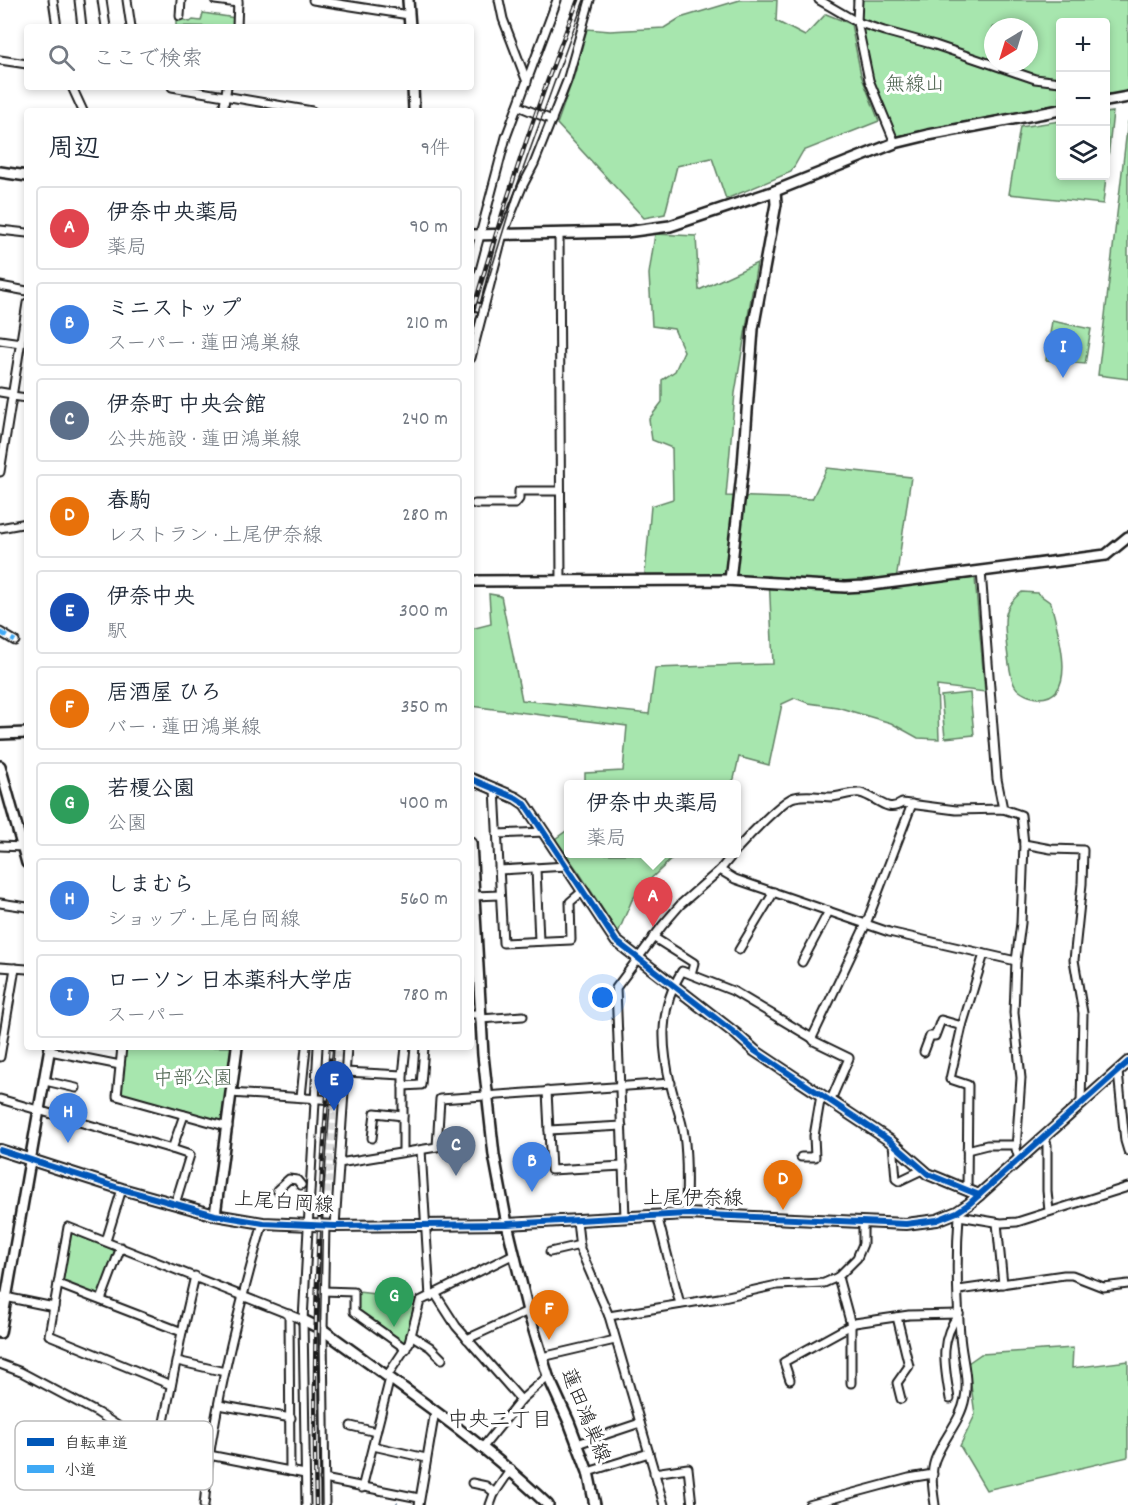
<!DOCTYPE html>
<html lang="ja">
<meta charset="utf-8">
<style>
:root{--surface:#fff;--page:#f6f6f7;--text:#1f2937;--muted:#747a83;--line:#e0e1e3;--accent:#ea580c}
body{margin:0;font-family:Dekko,"Klee One",sans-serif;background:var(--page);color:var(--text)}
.controls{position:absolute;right:18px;top:18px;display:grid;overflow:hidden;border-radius:6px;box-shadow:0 3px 9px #0003}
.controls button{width:54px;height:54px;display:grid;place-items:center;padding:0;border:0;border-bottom:2px solid var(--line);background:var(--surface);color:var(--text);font:30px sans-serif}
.compass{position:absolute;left:984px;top:18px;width:54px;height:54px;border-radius:50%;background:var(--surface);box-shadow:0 3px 9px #0003;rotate:218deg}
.you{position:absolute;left:603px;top:998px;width:21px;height:21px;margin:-15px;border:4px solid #fff;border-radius:50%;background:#1a73e8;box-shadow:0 0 0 9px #1a73e833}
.badge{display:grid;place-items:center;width:39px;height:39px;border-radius:50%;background:var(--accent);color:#fff;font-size:20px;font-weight:700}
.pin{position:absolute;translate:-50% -50px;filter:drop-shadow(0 2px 3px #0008)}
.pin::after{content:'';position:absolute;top:32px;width:21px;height:18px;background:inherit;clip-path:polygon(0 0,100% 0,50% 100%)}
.popup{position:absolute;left:564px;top:780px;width:177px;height:78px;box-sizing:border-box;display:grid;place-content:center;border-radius:6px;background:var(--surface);filter:drop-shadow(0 2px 4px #0005);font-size:20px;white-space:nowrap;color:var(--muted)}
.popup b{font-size:22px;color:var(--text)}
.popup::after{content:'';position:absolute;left:50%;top:100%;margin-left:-12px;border:12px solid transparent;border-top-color:var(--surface)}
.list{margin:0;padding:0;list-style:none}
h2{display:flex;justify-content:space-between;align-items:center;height:78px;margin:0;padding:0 24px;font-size:26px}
h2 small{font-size:20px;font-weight:400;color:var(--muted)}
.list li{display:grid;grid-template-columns:39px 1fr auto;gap:18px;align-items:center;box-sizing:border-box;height:84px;margin:0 12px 12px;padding:0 12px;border:2px solid var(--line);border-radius:6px}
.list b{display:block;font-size:22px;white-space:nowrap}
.list p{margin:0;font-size:20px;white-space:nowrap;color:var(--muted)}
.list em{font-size:20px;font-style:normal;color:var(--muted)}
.icon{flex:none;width:33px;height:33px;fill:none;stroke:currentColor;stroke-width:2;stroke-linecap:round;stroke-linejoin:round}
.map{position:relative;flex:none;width:1128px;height:1505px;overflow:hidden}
.search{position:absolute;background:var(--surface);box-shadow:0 3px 9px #0003;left:24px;top:24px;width:450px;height:66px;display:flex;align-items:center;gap:15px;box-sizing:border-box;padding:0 21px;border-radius:6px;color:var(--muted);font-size:22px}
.panel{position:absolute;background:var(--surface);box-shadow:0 3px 9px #0003;left:24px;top:108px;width:450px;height:942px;border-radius:6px}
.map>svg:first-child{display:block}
</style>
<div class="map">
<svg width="1128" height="1505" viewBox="0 0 1128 1505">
<rect width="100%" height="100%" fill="#fff"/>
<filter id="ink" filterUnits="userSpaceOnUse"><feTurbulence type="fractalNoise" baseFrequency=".0167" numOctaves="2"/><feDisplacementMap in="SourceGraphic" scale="12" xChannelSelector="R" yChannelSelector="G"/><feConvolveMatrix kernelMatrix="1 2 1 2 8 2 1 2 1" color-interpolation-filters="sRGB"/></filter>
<g filter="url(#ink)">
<g fill="#a7e6ae" stroke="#628165" stroke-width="1.5" fill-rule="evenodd">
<path d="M740,0H777L776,21L805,36L826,14L851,24L861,75L879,121L803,151L791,172L726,199L712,158L677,166L665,214L644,218L557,124L575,73L587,29L610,31L664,28L680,18Z"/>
<path d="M853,0H1128V91L1106,96V22H1060V104L944,126L896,138L871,81ZM993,27H1029V63H993Z"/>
<path d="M203,13L235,18L234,27L176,26V17L190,22L193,20L201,21Z"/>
<path d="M1113,112L1103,204L1009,194L1020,127L1060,121V176H1106V113Z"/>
<path d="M1128,121V379L1098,375Z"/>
<path d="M655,234L696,236L699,290L757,263L735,393L726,496L812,499L827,468L911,477L895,587L975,578L985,692L937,686L939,739L918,738L891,723L837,707L808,703L795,698L782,704L769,765L739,757L734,779L730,784H585V773L623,771L627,726L471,706V629L491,624L489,594L501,596L522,700L649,714L655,668L773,664L769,576L645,574L651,506L673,499L672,448L652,440L649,419L662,402V380L675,371L684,351L674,329L652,326L649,274Z"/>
<path d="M1052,321L1091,329L1085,364L1046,360Z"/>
<path d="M1022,592L1037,593L1051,603C1056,626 1081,698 1039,698C1031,698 1019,693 1015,686C1009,677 1003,624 1006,614C1008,604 1014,598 1022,592Z"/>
<path d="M970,693L974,735L945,738L941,696Z"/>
<path d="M569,829V854H677L643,886L632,900L618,933L580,874L555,839Z"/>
<path d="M125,1047H233L222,1122L119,1095Z"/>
<path d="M69,1232L117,1251L99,1296L61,1283Z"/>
<path d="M358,1292L417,1299L405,1342L402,1343L357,1311Z"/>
<path d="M1073,1348L1072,1368L1128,1361V1457L986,1490L960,1446L975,1415L968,1363L981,1354Z"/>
</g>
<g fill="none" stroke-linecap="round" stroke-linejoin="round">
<path stroke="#758ba1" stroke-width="2" d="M397,1505V1503"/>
<path stroke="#ddd" stroke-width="7" stroke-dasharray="7 3.5" stroke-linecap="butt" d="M325,1225L338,1047"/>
<defs>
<g id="street">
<path d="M53,0L57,27"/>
<path d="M79,0L82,27"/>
<path d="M102,0L106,27"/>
<path d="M127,0L131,27"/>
<path d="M215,0L238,3"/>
<path d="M313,0L409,15"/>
<path d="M499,0L503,19L527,82"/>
<path d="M819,0L857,22L884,31L935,45L1035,79L1060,82"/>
<path d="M858,0L857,22L869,80L895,143"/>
<path d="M180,16L181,0"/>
<path d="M237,27L238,0"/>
<path d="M0,60L27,64"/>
<path d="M72,87L83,111"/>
<path d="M172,87L312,111"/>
<path d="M518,106L552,120"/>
<path d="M223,111L227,87"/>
<path d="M0,230L27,233"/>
<path d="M559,233L561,582"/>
<path d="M471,269L506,137L557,0"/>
<path d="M0,286L27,291"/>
<path d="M471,305L484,309"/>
<path d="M0,340L21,343"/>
<path d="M471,358L503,234L522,187L534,164L567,81L590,0"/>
<path d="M0,392L12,394"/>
<path d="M12,396L27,398"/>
<path d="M0,472L27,303"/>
<path d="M475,504H515L519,499V491H560"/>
<path d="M0,528L27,523"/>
<path d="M981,571L997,779L1003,809"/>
<path d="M0,632L15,641"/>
<path d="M495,789L503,943L571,940L570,902L583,891"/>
<path d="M497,834L545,832"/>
<path d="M1024,844L1051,849L1083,850L1082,884L1074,960L1083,1013L1081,1104"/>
<path d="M0,846L23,847"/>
<path d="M737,849C746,839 783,799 795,797C807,794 821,797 832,797C841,796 852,792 860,793C876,796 886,814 902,803L956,810L1003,809L1021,815L1024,844L1021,923L1016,961L1014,1013L1021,1078L1016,1149L1019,1159"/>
<path d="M536,869L539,941"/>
<path d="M499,870L567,866"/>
<path d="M720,870L735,879L889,932L1016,961"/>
<path d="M474,896L500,895"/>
<path d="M0,903L27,907"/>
<path d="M653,937L694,963L691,974"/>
<path d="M739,950L774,892"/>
<path d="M802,962L829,911"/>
<path d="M0,967L27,969"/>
<path d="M471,1014H480"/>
<path d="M480,1019L523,1016"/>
<path d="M122,1047L117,1096L228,1127"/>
<path d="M50,1051L120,1065"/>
<path d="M924,1052L930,1036H935L941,1020L962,1026"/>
<path d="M0,1057L15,968"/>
<path d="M345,1072L403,1075"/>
<path d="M1118,1072L1125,1141L1128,1151"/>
<path d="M45,1081L76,1088"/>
<path d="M403,1086L421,1085L424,1047"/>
<path d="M547,1091L551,1170L623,1166"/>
<path d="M231,1093L334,1100"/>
<path d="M301,1097L306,1047"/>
<path d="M0,1099L172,1149L184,1115"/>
<path d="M830,1102L849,1058L814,1041L812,1038L866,924L912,804"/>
<path d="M549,1130L622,1126"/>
<path d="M1044,1136L1047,1145V1191L1049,1211"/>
<path d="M372,1138L375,1113L403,1116"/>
<path d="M893,1143L896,1179L899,1181L922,1170"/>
<path d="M172,1149L190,1155L175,1204"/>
<path d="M421,1150L430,1297"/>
<path d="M967,1150L987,1145H1017"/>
<path d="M403,1152V1075L406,1047"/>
<path d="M801,1157H815L814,1136L821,1095"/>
<path d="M339,1163L437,1147L440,1099L671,1083"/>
<path d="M967,1189L968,1085L950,1079L962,1026L984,954"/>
<path d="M277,1190L289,1179L297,1180L301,1185"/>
<path d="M686,1214C686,1188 688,1161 684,1135C682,1119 675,1103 671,1086C661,1045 659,1008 682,971L733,991L812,1038"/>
<path d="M657,1215L680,1304"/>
<path d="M959,1216L1001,1223L1017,1222L1128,1187"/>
<path d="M625,1217L616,988L662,926L681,904L720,870L733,854"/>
<path d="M577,1221L580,1249L609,1316L664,1505"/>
<path d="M997,1223L1003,1284"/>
<path d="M325,1225L323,1330L325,1505"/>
<path d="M335,1226L347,1047"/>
<path d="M106,1241L122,1189"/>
<path d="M550,1252L580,1245"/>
<path d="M838,1277L851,1325V1383"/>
<path d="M58,1284L182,1332"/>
<path d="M959,1290L1064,1275H1072L1103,1287L1128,1284"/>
<path d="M323,1291L354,1292V1312L406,1349"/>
<path d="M436,1295L456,1326L521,1400"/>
<path d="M0,1296L54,1307"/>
<path d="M101,1300L121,1247"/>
<path d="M289,1314L290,1471"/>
<path d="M609,1316L719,1298L777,1285L824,1283L838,1277L857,1258L863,1244V1223"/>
<path d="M897,1317L909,1366L897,1383L901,1399"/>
<path d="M411,1335L430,1347L442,1359"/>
<path d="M467,1339L528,1311"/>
<path d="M542,1357L615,1340"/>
<path d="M177,1361L225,1372"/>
<path d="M0,1364L21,1372L98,1413L158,1452L207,1465"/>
<path d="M387,1376L409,1343L420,1301L514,1254"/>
<path d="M790,1380L784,1362L855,1323L909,1315L959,1314"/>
<path d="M171,1385L49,1335L68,1227L303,1320"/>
<path d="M950,1399C945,1367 938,1341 959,1314"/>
<path d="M219,1405L291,1418"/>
<path d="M351,1426L376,1432"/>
<path d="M577,1444L640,1423"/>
<path d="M373,1446L426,1458"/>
<path d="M483,1447L521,1400L548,1376"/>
<path d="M158,1452L182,1332L195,1276"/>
<path d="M209,1455L305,1474"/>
<path d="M588,1472L649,1453"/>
<path d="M654,1473L688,1468L692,1505"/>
<path d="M324,1479L419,1498"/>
<path d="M472,1483L486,1486L495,1493"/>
<path d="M362,1488L390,1378"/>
<path d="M204,1505C206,1491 206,1478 208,1464C220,1383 240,1302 263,1223"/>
<path d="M306,1505L303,1320L318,1047"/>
<path d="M419,1505L435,1411"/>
<path d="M490,1505L494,1494L511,1469"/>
<path d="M809,1505L909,1478L933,1474"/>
<path d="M935,1505C933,1491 930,1474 935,1460C943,1438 961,1421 965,1398C969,1377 961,1356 960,1335C957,1296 956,1256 959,1216L957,1212"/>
</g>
<g id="secondary">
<path d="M408,0L410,27"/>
<path d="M413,87L414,111"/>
<path d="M1106,101L1128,97"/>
<path d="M0,172L27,176"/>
<path d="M471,235L626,232L670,226L775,191L895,143L928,135L1060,110"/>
<path d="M730,580L743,466L753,329L776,204L775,191"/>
<path d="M471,581L726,580L845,587L864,586L1106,555L1128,537"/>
<path d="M0,734L27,733"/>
<path d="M0,766L27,863"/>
<path d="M471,779L516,798L525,804L616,941L736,1034L755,1051L889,1140L928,1174L979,1195"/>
<path d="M471,843L483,1055L494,1155L507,1224L528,1311L548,1376L569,1422L588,1472L595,1505"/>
<path d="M0,1150L122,1189L215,1215L263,1223L335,1226L507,1224L686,1214L906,1224L937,1220L957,1212L969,1204L1128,1062"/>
<path d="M215,1215L237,1047"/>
<path d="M303,1320L323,1330C400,1386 479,1439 548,1505"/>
<path d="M0,1333L50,1047"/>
</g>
</defs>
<use href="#street" stroke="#1c1c1c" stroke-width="11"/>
<use href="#secondary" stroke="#1c1c1c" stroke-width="14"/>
<use href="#street" stroke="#fff" stroke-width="7"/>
<use href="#secondary" stroke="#fff" stroke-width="9"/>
<g stroke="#1c1c1c" stroke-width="1.5">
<path d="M471,336L517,186L584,0"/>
<path d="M322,1505L320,1350L323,1202L334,1047"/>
</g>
<defs>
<g id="rail">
<path d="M471,317C502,210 537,104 578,0"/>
<path d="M316,1505C312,1352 318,1200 331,1047"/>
</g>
</defs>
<use href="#rail" stroke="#1c1c1c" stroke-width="4.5"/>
<use href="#rail" stroke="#fff" stroke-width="2" stroke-dasharray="7" stroke-linecap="butt"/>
<path stroke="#3fa9f5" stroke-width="4.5" stroke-dasharray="9 4.5" stroke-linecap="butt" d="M0,632L15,641"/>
<defs>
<g id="cycleway">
<path d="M471,779L516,798L525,804L616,941L736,1034L755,1051L889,1140L928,1174L979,1195"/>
<path d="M0,1150L122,1189L215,1215L263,1223L335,1226L507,1224L686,1214L906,1224L937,1220L957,1212L969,1204L1128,1062"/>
</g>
</defs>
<use href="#cycleway" stroke="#fff" stroke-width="10"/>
<use href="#cycleway" stroke="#0057b8" stroke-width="6"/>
</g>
</g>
<g text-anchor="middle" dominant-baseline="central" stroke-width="6" stroke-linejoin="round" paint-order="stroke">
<g font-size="20" fill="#4d634f" stroke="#fff">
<text x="915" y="86">無線山</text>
<text x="193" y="1080">中部公園</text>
</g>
<g font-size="20" fill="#1c1c1c" stroke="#fff">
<text x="693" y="1200">上尾伊奈線</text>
<text transform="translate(284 1204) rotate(4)">上尾白岡線</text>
<text transform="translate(584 1416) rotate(68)">蓮田鴻巣線</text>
</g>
<g font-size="21" fill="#1c1c1c" stroke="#fff">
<text x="500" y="1422">中央二丁目</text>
</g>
</g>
<rect x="15" y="1421" width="198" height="69" rx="9" fill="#fff" stroke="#bbb" stroke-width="1.5"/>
<rect x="27" y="1438" width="27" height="8" fill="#0057b8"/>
<rect x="27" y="1465" width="27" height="8" fill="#3fa9f5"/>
<g font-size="16" fill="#1c1c1c">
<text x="64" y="1448">自転車道</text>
<text x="64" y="1475">小道</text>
</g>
</svg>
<div class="controls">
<button>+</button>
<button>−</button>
<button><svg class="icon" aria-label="layers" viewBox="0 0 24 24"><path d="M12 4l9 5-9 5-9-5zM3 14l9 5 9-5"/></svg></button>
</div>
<svg class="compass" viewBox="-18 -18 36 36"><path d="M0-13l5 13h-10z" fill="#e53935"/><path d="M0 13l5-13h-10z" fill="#747a83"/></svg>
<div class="you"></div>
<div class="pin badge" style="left:653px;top:927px;background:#e0444e">A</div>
<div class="popup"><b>伊奈中央薬局</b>薬局</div>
<div class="pin badge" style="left:532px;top:1192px;background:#3f7fe0">B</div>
<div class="pin badge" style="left:456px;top:1176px;background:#5c6f8a">C</div>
<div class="pin badge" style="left:783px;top:1210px;background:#e8710a">D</div>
<div class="pin badge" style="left:334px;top:1111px;background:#1a4fb4">E</div>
<div class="pin badge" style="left:549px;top:1340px;background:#e8710a">F</div>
<div class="pin badge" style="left:394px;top:1327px;background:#2e9e5b">G</div>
<div class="pin badge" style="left:68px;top:1143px;background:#3f7fe0">H</div>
<div class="pin badge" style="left:1063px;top:378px;background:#3f7fe0">I</div>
<div class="search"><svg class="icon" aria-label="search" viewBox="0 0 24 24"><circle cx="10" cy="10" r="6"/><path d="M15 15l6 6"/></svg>ここで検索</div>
<section class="panel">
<h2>周辺<small>9件</small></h2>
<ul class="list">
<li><span class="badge" style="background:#e0444e">A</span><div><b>伊奈中央薬局</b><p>薬局</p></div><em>90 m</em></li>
<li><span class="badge" style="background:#3f7fe0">B</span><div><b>ミニストップ</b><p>スーパー · 蓮田鴻巣線</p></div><em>210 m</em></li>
<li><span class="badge" style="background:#5c6f8a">C</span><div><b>伊奈町 中央会館</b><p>公共施設 · 蓮田鴻巣線</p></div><em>240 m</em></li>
<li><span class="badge" style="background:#e8710a">D</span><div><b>春駒</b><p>レストラン · 上尾伊奈線</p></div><em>280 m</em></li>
<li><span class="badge" style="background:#1a4fb4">E</span><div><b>伊奈中央</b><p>駅</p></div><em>300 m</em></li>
<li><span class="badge" style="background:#e8710a">F</span><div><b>居酒屋 ひろ</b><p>バー · 蓮田鴻巣線</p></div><em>350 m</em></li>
<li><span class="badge" style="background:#2e9e5b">G</span><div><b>若榎公園</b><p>公園</p></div><em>400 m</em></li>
<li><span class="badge" style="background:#3f7fe0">H</span><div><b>しまむら</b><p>ショップ · 上尾白岡線</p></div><em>560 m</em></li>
<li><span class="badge" style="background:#3f7fe0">I</span><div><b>ローソン 日本薬科大学店</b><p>スーパー</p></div><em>780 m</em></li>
</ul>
</section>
</div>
